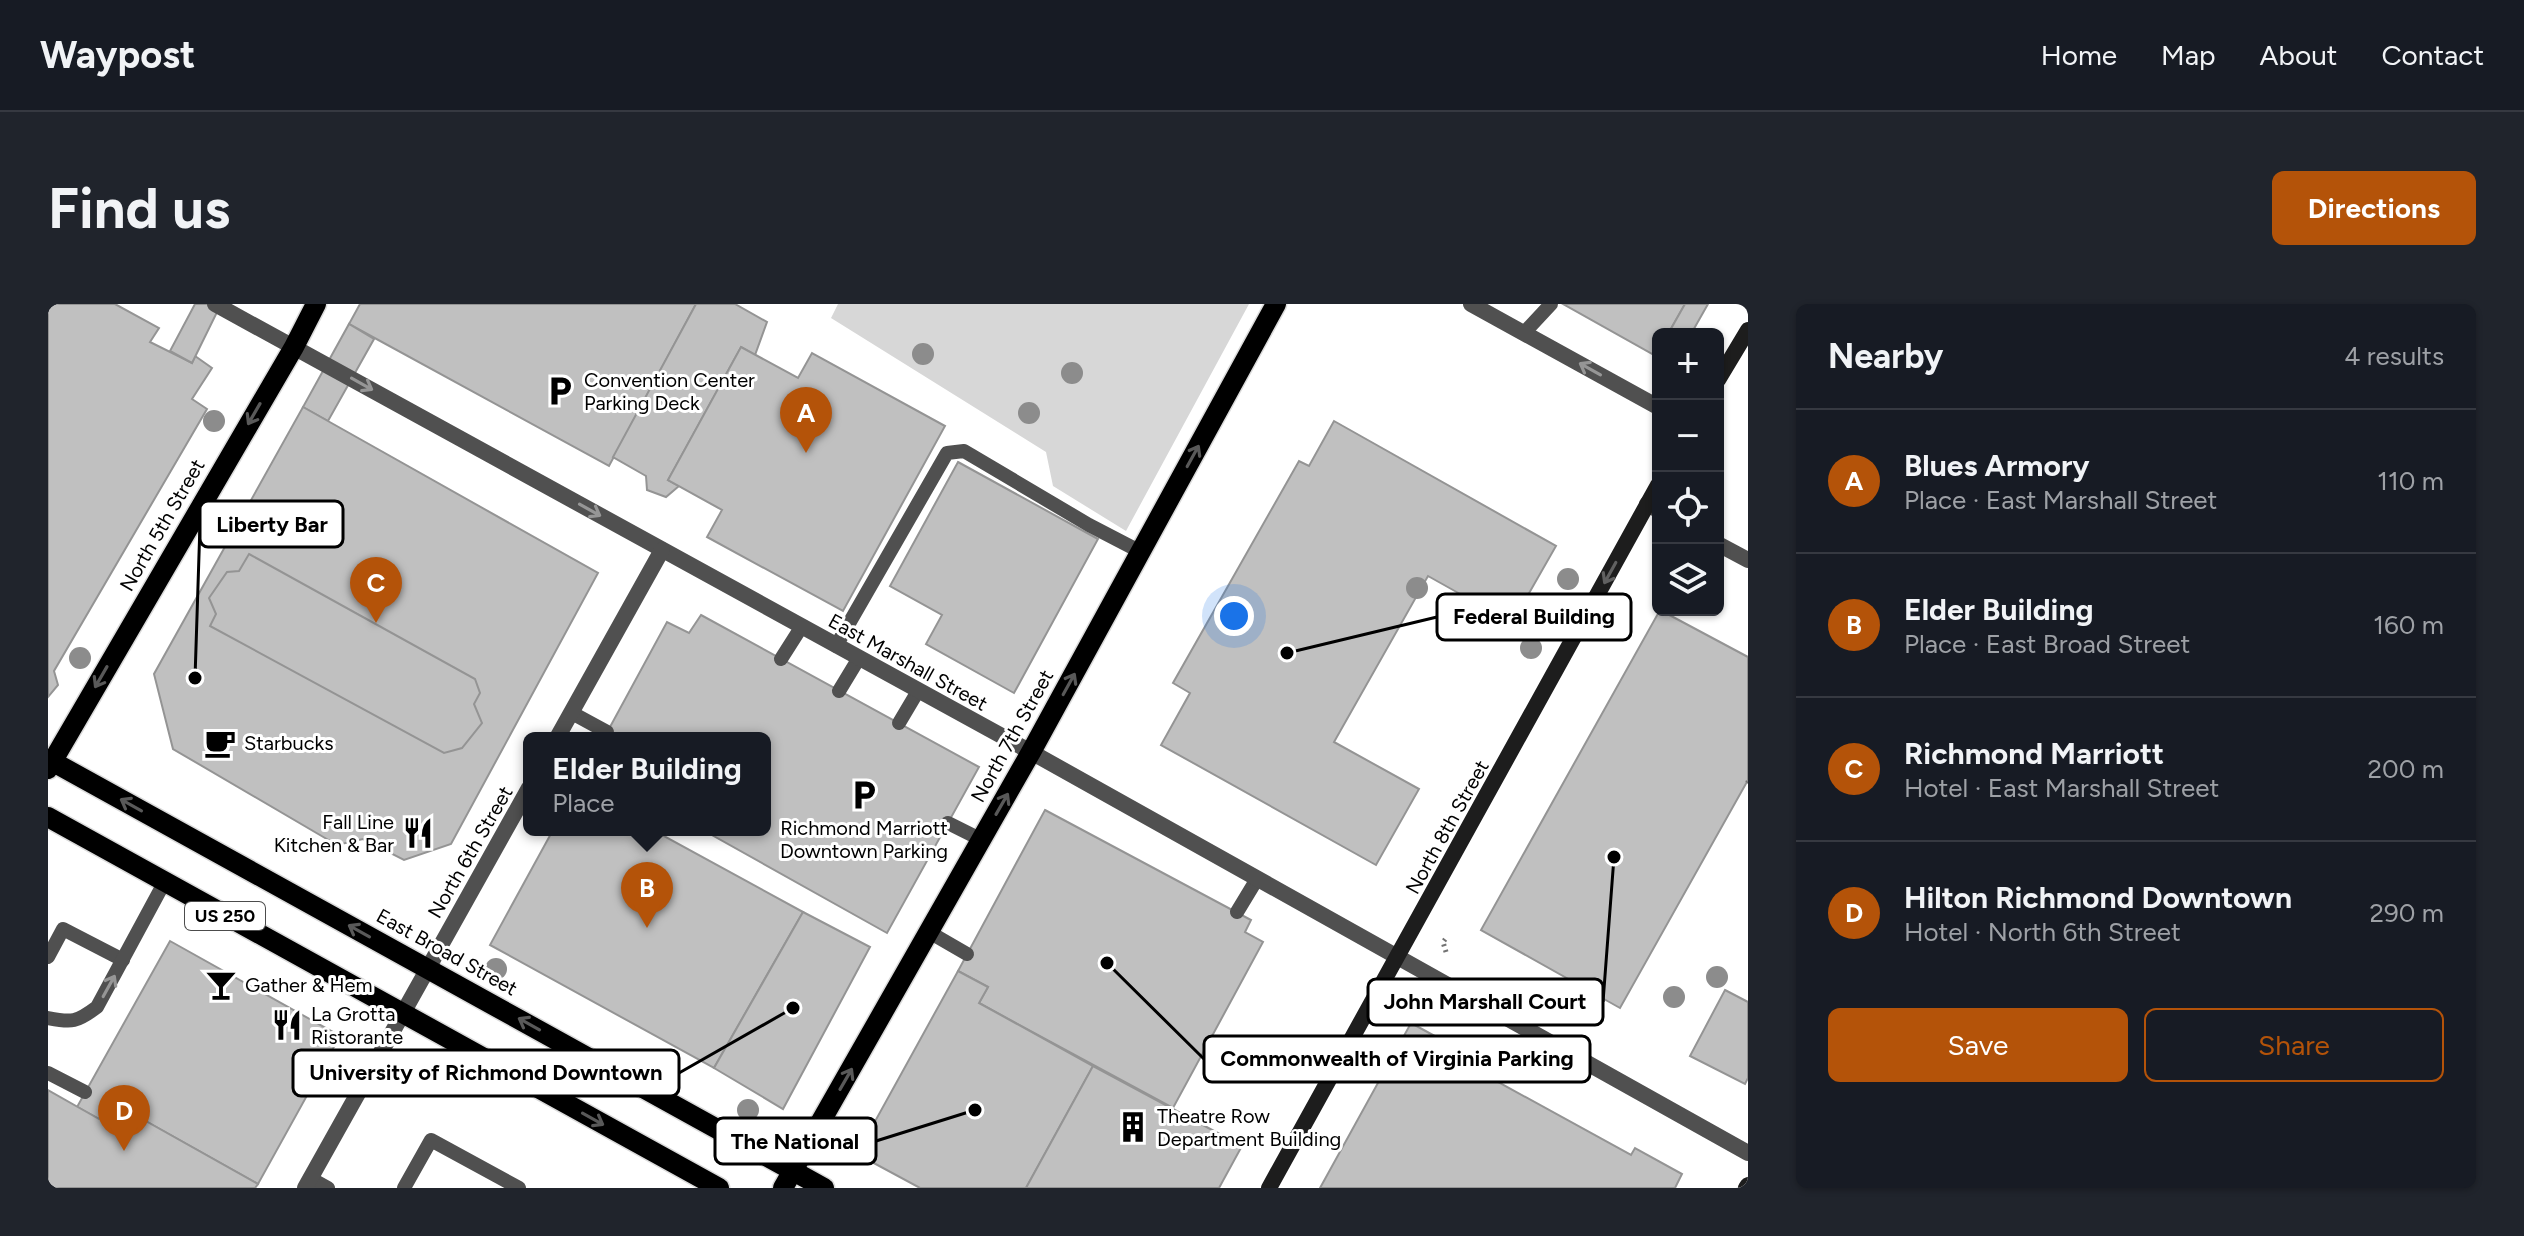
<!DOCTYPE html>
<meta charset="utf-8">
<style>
:root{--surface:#171b24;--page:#20242c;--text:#f1f3f6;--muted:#9ea1a6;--line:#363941;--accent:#b45309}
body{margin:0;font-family:Figtree,sans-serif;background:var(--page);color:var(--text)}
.controls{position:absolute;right:24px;top:24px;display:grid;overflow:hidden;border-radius:12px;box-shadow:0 2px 6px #0004}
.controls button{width:72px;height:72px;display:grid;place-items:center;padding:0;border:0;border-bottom:2px solid var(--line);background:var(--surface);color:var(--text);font:40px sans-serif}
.you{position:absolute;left:1186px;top:312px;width:28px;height:28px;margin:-20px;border:6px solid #fff;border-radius:50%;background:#1a73e8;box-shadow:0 0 0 12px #1a73e833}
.badge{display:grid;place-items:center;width:52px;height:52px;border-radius:50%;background:var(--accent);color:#fff;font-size:26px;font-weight:700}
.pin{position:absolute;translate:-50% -66px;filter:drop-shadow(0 2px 4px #0008)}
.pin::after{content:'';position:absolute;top:42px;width:28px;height:24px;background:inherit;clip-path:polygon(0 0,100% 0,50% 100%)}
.popup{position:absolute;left:475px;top:428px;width:248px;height:104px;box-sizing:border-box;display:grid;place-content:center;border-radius:12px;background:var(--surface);filter:drop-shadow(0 2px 6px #0005);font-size:26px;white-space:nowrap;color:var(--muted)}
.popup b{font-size:30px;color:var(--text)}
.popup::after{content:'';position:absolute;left:50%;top:100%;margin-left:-16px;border:16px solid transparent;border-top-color:var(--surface)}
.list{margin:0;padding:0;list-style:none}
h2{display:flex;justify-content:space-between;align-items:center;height:104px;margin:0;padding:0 32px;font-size:34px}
h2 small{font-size:26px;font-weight:400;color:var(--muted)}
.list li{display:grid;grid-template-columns:52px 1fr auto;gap:24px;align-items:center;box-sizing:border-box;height:144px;padding:0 32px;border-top:2px solid var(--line)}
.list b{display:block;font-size:30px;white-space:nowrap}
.list p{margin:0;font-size:26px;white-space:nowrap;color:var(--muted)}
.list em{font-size:26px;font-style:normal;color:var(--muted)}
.actions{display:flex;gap:16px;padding:24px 32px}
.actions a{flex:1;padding:18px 0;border:2px solid var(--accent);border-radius:12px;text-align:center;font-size:28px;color:var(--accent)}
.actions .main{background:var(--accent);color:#fff}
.icon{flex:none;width:44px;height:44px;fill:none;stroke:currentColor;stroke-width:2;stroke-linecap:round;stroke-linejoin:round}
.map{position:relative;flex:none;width:1700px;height:884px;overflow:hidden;border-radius:12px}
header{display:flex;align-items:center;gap:48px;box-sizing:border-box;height:112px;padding:0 40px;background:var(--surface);border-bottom:2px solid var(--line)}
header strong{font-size:38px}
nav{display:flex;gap:44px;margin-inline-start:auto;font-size:28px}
.intro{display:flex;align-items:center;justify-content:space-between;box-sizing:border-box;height:192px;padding:0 48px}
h1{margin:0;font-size:56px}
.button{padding:20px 36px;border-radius:12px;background:var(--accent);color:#fff;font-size:28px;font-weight:700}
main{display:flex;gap:48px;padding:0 48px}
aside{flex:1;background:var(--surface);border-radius:12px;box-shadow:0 2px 6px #0004}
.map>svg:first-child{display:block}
</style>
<header>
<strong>Waypost</strong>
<nav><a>Home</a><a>Map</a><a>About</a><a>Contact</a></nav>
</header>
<div class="intro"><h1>Find us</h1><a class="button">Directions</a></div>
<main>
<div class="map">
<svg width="1700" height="884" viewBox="0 0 1700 884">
<rect width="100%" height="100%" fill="#fff"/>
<path fill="#d7d7d7" d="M790,0H1201L1078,227L1005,182L998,148L783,14Z"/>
<g fill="#c0c0c0" stroke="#949494" stroke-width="2">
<path d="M0,0H67L111,24L102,38L144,59L147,52L164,64L144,95L159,105L6,367L10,381L0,393Z"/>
<path d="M147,0H173L144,59L122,47Z"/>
<path d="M312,0H648L561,162L301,20Z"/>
<path d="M648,0H687L719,18L707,51L693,43L620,176L631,182L618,193L599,186L598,172L565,153Z"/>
<path d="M1515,0H1637L1620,30H1610V48L1608,52Z"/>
<path d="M1637,0H1660L1643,30H1620Z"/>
<path d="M301,20L326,35L280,117L255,103Z"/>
<path d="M693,43L750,74L764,49L897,122L795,307L659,233L674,206L620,176Z"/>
<path d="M255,103L550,269L403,540L356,556L315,535L289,541L125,445L106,370Z"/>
<path d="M1286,117L1508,242L1464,319L1380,272L1286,438L1371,485L1328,561L1113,441L1142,389L1125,379L1251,157L1261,162Z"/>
<path d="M910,158L1050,235L966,389L878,340L894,311L842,282Z"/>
<path d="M201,250L427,375L432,389L426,400L434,419L414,444L396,449L162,322L168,310L161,294L179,268L191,267Z"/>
<path d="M1612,306L1700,353V476L1572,704L1433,626Z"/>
<path d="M653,311L931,463L839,629L655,526H717V434H556L619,318L641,329Z"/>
<path d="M997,506L1203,616L1197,628L1215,638L1125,804L931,699L940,683L910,667Z"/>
<path d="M505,526H605L755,608L666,764L442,641Z"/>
<path d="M755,608L822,643L735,805L666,764Z"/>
<path d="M122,637L292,732L210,880L62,797L51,815L29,803Z"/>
<path d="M910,667L940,683L931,699L1045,762L978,884H872L809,850Z"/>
<path d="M1677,686L1700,698V774L1697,780L1642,752Z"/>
<path d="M1363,719L1416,748L1412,757L1583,851L1587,844L1634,870L1627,884H1272Z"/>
<path d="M1045,762L1194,842L1171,884H978Z"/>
<path d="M0,786L51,815L62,797L210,880L207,884H0Z"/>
</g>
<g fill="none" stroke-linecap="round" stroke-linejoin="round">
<defs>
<g id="primary">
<path d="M0,455L776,884"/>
<path d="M0,465L246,43L268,0"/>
<path d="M0,513L671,884"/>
<path d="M735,884L983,448L1228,0"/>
</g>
</defs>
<use href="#primary" stroke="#dbdbdb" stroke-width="23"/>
<g stroke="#727272" stroke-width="5" stroke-dasharray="2 4" stroke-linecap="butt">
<path d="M1699,479L1700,478"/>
<path d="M1398,648L1395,638L1399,633"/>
</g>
<g stroke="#505050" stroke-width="14">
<path d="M1476,29L1503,0"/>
<path d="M788,342L899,149L916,147L1041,221L1093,248"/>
<path d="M733,355L754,322"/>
<path d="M791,387L811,354"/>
<path d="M524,409L559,428"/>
<path d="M851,419L870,387"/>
<path d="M900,519L934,536"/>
<path d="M1189,608L1209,575"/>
<path d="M881,628L919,650"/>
<path d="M0,653L15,625L75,656"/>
<path d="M0,714C24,719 29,718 49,703L116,579"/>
<path d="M0,769L37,788"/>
<path d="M262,874L280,884"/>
<path d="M356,884L383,836L471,884"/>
</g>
<g stroke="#505050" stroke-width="16">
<path d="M1423,0L1610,103"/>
<path d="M1599,200L1610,206"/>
<path d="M1670,240L1700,256"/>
</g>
<g stroke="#505050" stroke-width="16">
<path d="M167,0L983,448L1700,849"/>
<path d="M509,434L614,246"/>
<path d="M257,884L481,484"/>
</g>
<g stroke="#1d1d1d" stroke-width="16">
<path d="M1670,76L1700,26"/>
<path d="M1221,884L1610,181"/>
<path d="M1698,884L1700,881"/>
</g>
<use href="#primary" stroke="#000" stroke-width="20"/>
</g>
<g fill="#8c8c8c">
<circle cx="875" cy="50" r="11"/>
<circle cx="1024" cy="69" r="11"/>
<circle cx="981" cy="109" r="11"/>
<circle cx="166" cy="117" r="11"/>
<circle cx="1520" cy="275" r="11"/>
<circle cx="1369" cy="284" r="11"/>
<circle cx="1483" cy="344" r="11"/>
<circle cx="32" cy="354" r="11"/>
<circle cx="448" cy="665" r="11"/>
<circle cx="1669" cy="673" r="11"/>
<circle cx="1626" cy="693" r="11"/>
<circle cx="700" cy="806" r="11"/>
</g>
<defs><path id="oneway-shaft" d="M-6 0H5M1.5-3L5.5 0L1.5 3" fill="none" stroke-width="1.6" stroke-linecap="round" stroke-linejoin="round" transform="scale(2)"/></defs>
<g stroke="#969696">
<use href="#oneway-shaft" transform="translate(1542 65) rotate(-151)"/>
<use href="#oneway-shaft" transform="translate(314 80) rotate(29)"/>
<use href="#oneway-shaft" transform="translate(542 206) rotate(29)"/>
<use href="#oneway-shaft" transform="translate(61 682) rotate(-61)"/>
</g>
<g stroke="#595959">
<use href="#oneway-shaft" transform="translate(206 110) rotate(120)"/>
<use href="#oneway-shaft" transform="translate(1145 152) rotate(-61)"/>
<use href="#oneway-shaft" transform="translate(53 373) rotate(120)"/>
<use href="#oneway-shaft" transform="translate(1021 380) rotate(-61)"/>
<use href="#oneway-shaft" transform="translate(954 500) rotate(-60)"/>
<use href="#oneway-shaft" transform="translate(83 501) rotate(-151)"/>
<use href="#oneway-shaft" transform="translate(311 627) rotate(-151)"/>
<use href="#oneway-shaft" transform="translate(481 720) rotate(-151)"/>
<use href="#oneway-shaft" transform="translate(798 775) rotate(-60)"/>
<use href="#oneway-shaft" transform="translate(545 815) rotate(29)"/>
</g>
<use stroke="#616161" href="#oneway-shaft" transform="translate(1562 269) rotate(119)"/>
<defs>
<symbol id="parking-bare" viewBox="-9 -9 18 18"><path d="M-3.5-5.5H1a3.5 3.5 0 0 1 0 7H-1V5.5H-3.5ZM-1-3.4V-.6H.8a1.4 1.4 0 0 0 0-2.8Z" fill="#000" stroke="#fff" stroke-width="2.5" paint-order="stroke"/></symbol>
<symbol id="cafe-bare" viewBox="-9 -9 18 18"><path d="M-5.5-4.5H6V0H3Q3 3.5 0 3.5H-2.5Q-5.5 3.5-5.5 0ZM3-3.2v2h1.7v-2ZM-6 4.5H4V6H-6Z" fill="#000" stroke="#fff" stroke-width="2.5" paint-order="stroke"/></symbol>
<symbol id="restaurant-bare" viewBox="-9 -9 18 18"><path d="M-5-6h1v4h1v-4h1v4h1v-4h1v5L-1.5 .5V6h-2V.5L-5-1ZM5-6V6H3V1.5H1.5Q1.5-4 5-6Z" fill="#000" stroke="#fff" stroke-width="2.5" paint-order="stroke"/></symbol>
<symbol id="bar-bare" viewBox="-9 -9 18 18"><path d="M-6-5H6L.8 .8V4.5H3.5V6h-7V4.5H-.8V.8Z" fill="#000" stroke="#fff" stroke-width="2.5" paint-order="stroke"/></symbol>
<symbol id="building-bare" viewBox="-9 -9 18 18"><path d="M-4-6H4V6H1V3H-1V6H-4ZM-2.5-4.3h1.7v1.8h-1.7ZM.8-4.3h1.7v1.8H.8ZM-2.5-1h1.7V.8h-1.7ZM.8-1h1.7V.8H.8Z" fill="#000" stroke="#fff" stroke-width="2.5" paint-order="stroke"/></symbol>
</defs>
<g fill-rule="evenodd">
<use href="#parking-bare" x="490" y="65" width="44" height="44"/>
<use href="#cafe-bare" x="150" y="417" width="44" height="44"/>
<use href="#parking-bare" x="794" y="469" width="44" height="44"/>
<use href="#restaurant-bare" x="348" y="507" width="44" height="44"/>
<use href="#bar-bare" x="151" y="659" width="44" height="44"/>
<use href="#restaurant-bare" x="217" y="699" width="44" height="44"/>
<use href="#building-bare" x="1063" y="801" width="44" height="44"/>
</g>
<g text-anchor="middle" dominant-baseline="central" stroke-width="6" stroke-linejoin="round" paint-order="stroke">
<rect fill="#fff" stroke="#4c4c4c" stroke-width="2" x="137" y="598" width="80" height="28" rx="6"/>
<g font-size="18" font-weight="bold" fill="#000">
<text x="177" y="612">US 250</text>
</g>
<g font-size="20" fill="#000" stroke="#fff" text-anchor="start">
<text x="536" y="76">Convention Center<tspan x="536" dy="23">Parking Deck</tspan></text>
<text x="196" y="439">Starbucks</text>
<text x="346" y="518" text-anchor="end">Fall Line<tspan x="346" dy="23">Kitchen &amp; Bar</tspan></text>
<text x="816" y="524" text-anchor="middle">Richmond Marriott<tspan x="816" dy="23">Downtown Parking</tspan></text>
<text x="197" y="681">Gather &amp; Hem</text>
<text x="263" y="710">La Grotta<tspan x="263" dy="23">Ristorante</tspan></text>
<text x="1109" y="812">Theatre Row<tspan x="1109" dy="23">Department Building</tspan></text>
</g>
<g font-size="20" fill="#000" stroke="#fff">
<text transform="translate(114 221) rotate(-60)">North 5th Street</text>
<text transform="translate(860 358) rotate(29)">East Marshall Street</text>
<text transform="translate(964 432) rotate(-61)">North 7th Street</text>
<text transform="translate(1399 523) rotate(-61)">North 8th Street</text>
<text transform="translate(422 548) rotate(-60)">North 6th Street</text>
<text transform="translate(399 648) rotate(29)">East Broad Street</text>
</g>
</g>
<path fill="none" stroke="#000" stroke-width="3" d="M147 374L152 220M1239 349L1389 313M1566 553L1555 698M1059 659L1156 755M745 704L631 769M927 806L828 837"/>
<g fill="#000" stroke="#fff" stroke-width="3">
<circle cx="147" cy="374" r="8"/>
<circle cx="1239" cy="349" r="8"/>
<circle cx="1566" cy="553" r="8"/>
<circle cx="1059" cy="659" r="8"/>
<circle cx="745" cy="704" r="8"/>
<circle cx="927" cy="806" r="8"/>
</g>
<g fill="#fff" stroke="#000" stroke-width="3">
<rect x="152" y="197" width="143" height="46" rx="8"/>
<rect x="1389" y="290" width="194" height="46" rx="8"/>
<rect x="1320" y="675" width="235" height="46" rx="8"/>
<rect x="1156" y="732" width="386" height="46" rx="8"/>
<rect x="245" y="746" width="386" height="46" rx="8"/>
<rect x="667" y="814" width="161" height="46" rx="8"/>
</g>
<g font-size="22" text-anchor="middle" font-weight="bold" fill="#000">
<text x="224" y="228">Liberty Bar</text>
<text x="1486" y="320">Federal Building</text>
<text x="1437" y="705">John Marshall Court</text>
<text x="1349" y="762">Commonwealth of Virginia Parking</text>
<text x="438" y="776">University of Richmond Downtown</text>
<text x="747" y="845">The National</text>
</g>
</svg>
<div class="controls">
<button>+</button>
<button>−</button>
<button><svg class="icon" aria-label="locate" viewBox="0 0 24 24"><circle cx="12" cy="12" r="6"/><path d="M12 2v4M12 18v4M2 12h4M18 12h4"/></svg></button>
<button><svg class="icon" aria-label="layers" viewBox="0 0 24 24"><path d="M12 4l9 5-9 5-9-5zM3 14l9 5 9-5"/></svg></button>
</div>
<div class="you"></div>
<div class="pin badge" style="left:758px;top:149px">A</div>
<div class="pin badge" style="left:599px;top:624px">B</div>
<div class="popup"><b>Elder Building</b>Place</div>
<div class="pin badge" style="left:328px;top:319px">C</div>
<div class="pin badge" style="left:76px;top:847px">D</div>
</div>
<aside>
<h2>Nearby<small>4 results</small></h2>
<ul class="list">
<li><span class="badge">A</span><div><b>Blues Armory</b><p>Place · East Marshall Street</p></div><em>110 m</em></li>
<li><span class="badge">B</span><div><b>Elder Building</b><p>Place · East Broad Street</p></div><em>160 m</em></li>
<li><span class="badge">C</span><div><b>Richmond Marriott</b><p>Hotel · East Marshall Street</p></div><em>200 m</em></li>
<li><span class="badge">D</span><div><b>Hilton Richmond Downtown</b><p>Hotel · North 6th Street</p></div><em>290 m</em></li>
</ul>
<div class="actions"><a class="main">Save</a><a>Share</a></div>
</aside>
</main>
